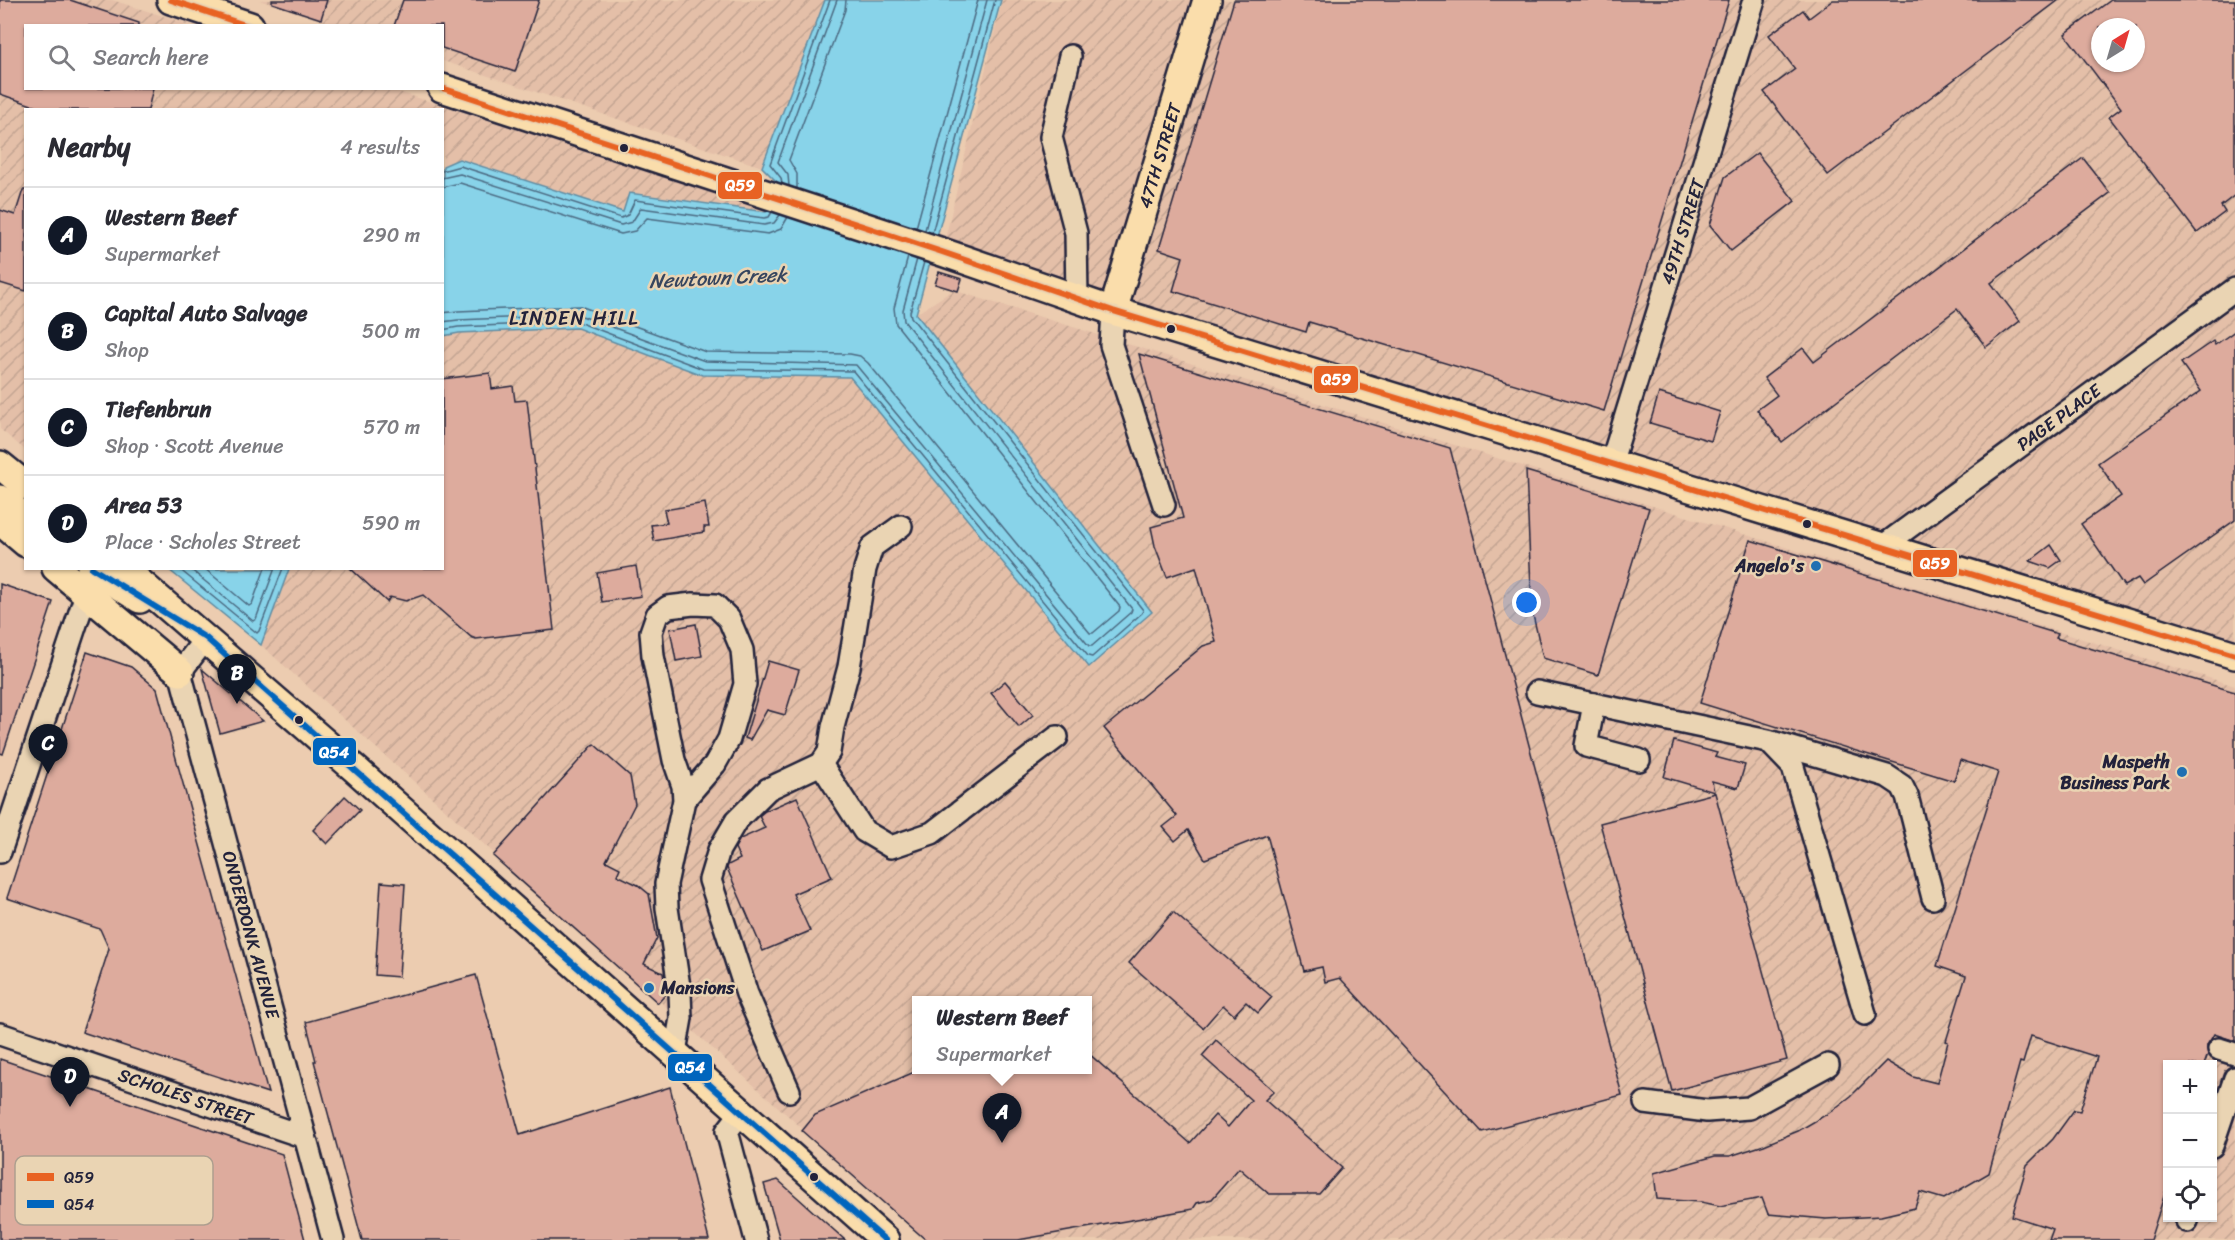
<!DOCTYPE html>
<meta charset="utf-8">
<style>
:root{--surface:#fff;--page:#f2f2f3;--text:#2b2b33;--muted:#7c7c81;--line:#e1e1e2;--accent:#111827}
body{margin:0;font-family:Sriracha,sans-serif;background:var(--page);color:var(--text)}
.controls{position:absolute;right:18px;bottom:18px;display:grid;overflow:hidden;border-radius:0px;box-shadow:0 2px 4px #0004}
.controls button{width:54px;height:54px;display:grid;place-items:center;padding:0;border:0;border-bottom:2px solid var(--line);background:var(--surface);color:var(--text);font:30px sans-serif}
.compass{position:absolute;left:2091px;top:18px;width:54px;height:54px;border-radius:50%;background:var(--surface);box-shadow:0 2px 4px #0004;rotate:37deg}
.you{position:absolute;left:1527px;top:603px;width:21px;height:21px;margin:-15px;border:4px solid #fff;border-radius:50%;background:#1a73e8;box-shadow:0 0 0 9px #1a73e833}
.badge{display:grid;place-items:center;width:39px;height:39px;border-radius:50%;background:var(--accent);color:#fff;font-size:20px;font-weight:700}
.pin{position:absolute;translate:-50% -50px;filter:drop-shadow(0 2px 3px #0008)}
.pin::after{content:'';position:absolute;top:32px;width:21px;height:18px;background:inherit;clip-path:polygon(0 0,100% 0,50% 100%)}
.popup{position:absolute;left:912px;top:996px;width:180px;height:78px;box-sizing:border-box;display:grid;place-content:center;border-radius:0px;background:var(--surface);filter:drop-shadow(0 2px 4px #0005);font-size:20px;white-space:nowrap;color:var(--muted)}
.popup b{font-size:22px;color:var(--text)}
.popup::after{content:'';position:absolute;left:50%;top:100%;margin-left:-12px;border:12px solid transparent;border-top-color:var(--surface)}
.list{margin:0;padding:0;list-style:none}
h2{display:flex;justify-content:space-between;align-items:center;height:78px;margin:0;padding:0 24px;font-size:26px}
h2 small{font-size:20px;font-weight:400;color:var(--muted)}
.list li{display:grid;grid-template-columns:39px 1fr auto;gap:18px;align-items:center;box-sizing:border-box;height:96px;padding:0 24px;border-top:2px solid var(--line)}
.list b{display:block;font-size:22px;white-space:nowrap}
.list p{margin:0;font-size:20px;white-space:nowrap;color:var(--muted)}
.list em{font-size:20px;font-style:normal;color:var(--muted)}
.icon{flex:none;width:33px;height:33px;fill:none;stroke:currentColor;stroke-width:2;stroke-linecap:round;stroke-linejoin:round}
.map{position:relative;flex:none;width:2235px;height:1240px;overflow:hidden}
.search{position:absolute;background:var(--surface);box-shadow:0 2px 4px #0004;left:24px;top:24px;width:420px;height:66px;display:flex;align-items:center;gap:15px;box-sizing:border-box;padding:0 21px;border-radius:0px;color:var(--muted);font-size:22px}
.panel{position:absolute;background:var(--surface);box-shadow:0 2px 4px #0004;left:24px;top:108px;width:420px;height:462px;border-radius:0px}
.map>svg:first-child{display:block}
</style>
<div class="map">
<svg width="2235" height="1240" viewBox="0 0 2235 1240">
<defs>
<pattern id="industrial-furrows" width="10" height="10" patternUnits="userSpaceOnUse" patternTransform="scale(1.5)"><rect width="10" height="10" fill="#e4bfa8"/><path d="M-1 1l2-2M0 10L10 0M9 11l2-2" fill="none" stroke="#c3a492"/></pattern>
</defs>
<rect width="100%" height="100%" fill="#ecccb0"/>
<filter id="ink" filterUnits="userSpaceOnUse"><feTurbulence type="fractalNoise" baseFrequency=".0167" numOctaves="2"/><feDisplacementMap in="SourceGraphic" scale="12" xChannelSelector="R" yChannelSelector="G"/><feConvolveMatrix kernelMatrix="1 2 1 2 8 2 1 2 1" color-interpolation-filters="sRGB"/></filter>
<g filter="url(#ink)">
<g fill="url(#industrial-furrows)" fill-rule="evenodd">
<path d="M0,0H112L192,25L26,26V88L390,89L767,209L766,212H623L459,159L443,166L442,110H26L25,450L0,429Z"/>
<path d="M259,0H825L762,167L443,61L442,26L336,25Z"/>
<path d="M1002,0H2235V655L942,252ZM2100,27H2136V63H2100Z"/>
<path d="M953,290L2235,686V1240H927L261,645L289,569L442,568L443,336L459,333L577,328L702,375L850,377L1090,667L1152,612L916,314ZM916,1000H1088V1070H916ZM2168,1064H2212V1218H2168Z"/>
</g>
<g fill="#88d3e9" stroke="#5f8ca3" stroke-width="1.5">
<path d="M825,0H1001L916,314L1152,612L1089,667L850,377L702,375L577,328L459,333L443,336V166L459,159L623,212L629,193L766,212L776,181L762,167Z"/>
<path d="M168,569H289L261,645Z"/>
</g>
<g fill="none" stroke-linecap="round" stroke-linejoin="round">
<g stroke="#4b6981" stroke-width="1.5">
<path d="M442,171L460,166L621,218L628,215L635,200L764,218L769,217L772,212"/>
<path d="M442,178L460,174L621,225L632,222L641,208L764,225L774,223L780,215"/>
<path d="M782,184L781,178L770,164L830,0"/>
<path d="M789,186L788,175L778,162L837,0"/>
<path d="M442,187L460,183L621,234L635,231L647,218L768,234L781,229L788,217"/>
<path d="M797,189V174L789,160L845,10L846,0"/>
<path d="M916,228L978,0"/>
<path d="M925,230L987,0"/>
<path d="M932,233L995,0"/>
<path d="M442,313L458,311L580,306L706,352L850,354L860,356L868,363L1090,633H1093L1119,611L1120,607L896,324L894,308L908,257"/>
<path d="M442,322L458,320L579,315L705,361L856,365L1089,646H1092L1131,612L1132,609L904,321L903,310L917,259"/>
<path d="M442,330L458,327L578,322L703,369L853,371L1088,656L1092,657L1142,613L1143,610L911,317L910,312L924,262"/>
<path d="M178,568L257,633L259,631L283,568"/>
<path d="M189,568L253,621L256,619L275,568"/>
<path d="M204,568L249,606L252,604L265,568"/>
</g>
</g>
<g fill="#ddab9d" stroke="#22223b" stroke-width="1.5" fill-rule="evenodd">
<path d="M0,0H70L139,23V26H26V88H153L148,110H46L0,94Z"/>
<path d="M272,0H327L321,19L272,3Z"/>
<path d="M403,0H539L515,72L442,48V26H394Z"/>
<path d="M1234,0H1729L1604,411L1309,322L1306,332L1173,291L1183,257L1159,249Z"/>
<path d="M1833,0H2059L1828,175L1764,92L1795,69L1769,35L1803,10L1809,18Z"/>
<path d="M2111,0H2235V195L2221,206L2225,212L2197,233L2109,117L2121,108L2065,34ZM2100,27H2136V63H2100Z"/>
<path d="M1757,153L1795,201L1731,251L1710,225L1725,177Z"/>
<path d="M2083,158L2110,193L1991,283L2020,321L1986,347L1957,309L1782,442L1757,410L1777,395L1764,378L1803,348L1814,362Z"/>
<path d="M23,190H26V291L0,283V210L15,215Z"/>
<path d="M939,272L962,279L958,291L935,284Z"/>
<path d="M2235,331V520L2143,585L2138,578L2124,586L2081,524L2121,496L2098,463L2201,391L2181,363L2213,341L2215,345Z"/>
<path d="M1139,354L1450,448L1622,1095L1482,1132L1340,978L1325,982L1322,967L1304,971L1267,835L1205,859L1188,830L1175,841L1163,827L1177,816L1104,728L1203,646L1216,642L1196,567L1167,577L1155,546L1151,527L1183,518Z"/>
<path d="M490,373L492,389L513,386L515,401L527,400L554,630L476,639L471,637L423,595L406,601L390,597L387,602L350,568H442V379Z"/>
<path d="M1659,393L1720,412L1711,441L1650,423Z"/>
<path d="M1526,471L1649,508L1598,675L1543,658L1532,611Z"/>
<path d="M705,503L709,527H704V532L654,541L651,525L667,523L664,510Z"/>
<path d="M1750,540L2058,634L2056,638L2235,692V1041L2214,1034L2207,1046L2208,1054L2204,1065H2168V1184L2150,1240H2049L2053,1229L2012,1216L2027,1165L2053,1139L2074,1110L2080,1111L2097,1057L2031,1036L2023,1063L2020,1062L1989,1173L1944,1199L1920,1192L1915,1208L1881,1216L1826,1219L1768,1214L1762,1198L1720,1206L1701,1202L1657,1199L1654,1173L1715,1156H1730L1764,1145L1798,1131L1829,1113L1851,1096L1886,1061L1913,1077L1937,1083L1948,1042L1946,1041L1966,976L1937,966L1998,772L1960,760L1954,781L1700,703Z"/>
<path d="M2051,545L2061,560L2050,568L2030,561Z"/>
<path d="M636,566L641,596L602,602L597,573Z"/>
<path d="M0,584L53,602L3,754L0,753Z"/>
<path d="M696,624L702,656L676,661L670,629Z"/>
<path d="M87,652L131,667L157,689L268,1093L82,1032L109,949L100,929L7,898Z"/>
<path d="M768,661L799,670L785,715L767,710L750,740L745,738Z"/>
<path d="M202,669L263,721L220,733Z"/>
<path d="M1005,681L1033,715L1019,727L991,693Z"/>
<path d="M1674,741L1717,753L1715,757L1745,765L1738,788L1712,781L1714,792L1664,777Z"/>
<path d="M594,744L630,776L635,804L606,861L620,868L617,875L638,885L649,894L657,938L644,964L663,973L666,994L658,1003L493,856Z"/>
<path d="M1715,793L1787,1060L1672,1091L1600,823Z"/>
<path d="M345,796L360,810L327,844L313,830Z"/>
<path d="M797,797L832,877L793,894L810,931L763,951L727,868L728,865L740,859L735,848L740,839L765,828L759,816L765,811Z"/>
<path d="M381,882L405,884L399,977L375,975Z"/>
<path d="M1173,912L1272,997L1258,1013L1246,1002L1234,1015L1223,1005L1203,1028L1129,963Z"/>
<path d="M476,975L520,1135L670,1087L709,1240H362L314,1061H316L306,1022Z"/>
<path d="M1216,1040L1274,1091L1265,1100L1342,1168L1319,1194H1269L1239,1168L1212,1199L1197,1203L1193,1209L1018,1240H926L802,1131L815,1115L919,1070H1088V1053L1190,1143L1215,1115L1228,1127L1251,1100L1202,1056Z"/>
<path d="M0,1059L282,1154L305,1240H0Z"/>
<path d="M778,1180L845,1240H780L764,1184Z"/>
</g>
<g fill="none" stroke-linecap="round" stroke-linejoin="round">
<defs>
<g id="minor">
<path d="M1070,56L1051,137L1076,233L1077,299"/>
<path d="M1113,311L1111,345L1164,505"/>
<path id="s1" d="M1611,464L1754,0"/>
<path id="s2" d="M1883,546L2235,289"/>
<path id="s3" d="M206,638L180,672L333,1240"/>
<path d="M1537,692L1768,741L1793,767L1865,1014"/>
<path d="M1594,704L1586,746L1639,760"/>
<path d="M1772,742L1887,776L1902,786L1907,796L1933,898"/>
<path d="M821,764L864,831L891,847L932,833L1057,737"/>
<path d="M0,852L90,582"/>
<path id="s4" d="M0,1034L305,1137"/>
<path d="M2219,1049L2235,1054"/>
<path d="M675,1052L681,1018L680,993L667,908L666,884L684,800L683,786L674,760L653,656L651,632L657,615L668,607L693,604L715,605L729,619L742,650L745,684L729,739L715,764L684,800"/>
<path d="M789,1091L747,994L710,880L719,850L736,821L768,789L821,764L829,752L833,727L849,667L865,569L872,547L901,526"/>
<path d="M1645,1103L1707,1111L1749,1108L1828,1065"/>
<path d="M742,1112L727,1131L756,1240"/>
<path d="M2212,1146L2235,1078"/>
<path d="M2187,1221L2188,1218"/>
</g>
<g id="major">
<path d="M171,0L250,26"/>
<path d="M442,88L942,252L1113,311L2235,655"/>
<path id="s5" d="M1113,311L1207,0"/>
<path d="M0,465L26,486"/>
<path d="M0,499L26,518"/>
<path d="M0,521L26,543"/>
<path d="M56,568L180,672"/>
<path d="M91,568L140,599"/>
<path d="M123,568L354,768L885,1240"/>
</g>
</defs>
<use href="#minor" stroke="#22223b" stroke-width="26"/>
<use href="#major" stroke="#22223b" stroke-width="32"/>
<use href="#minor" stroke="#ead4b3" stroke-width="21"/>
<use href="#major" stroke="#faddab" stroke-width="27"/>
<defs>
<g id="bus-1">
<path d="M171,0L248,26"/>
<path d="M442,88L942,252L1113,311L2235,655"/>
</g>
<path id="bus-2" d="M92,568L206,638L885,1240"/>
</defs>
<use href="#bus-1" stroke="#ead4b3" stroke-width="10"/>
<use href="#bus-2" stroke="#ead4b3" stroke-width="10"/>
<use href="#bus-1" stroke="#e86223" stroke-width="6"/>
<use href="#bus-2" stroke="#0065bd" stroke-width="6"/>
</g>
</g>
<g fill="#22223b" stroke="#ead4b3" stroke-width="2">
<circle cx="624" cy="148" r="5"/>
<circle cx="1171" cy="329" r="5"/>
<circle cx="1807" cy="524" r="5"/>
<circle cx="299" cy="720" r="5"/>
<circle cx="814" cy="1177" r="5"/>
</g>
<g fill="#1f6fb2" stroke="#ead4b3" stroke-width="2">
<circle cx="1816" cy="566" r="6"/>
<circle cx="2182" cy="772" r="6"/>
<circle cx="649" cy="988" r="6"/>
</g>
<g text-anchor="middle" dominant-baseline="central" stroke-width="5" stroke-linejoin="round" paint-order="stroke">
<g font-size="18" fill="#22223b" stroke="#ead4b3">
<text stroke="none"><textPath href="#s5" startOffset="162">47TH STREET</textPath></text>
<text stroke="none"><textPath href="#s1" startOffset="243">49TH STREET</textPath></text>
<text stroke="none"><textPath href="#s2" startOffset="218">PAGE PLACE</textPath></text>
<text stroke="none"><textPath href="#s3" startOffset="315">ONDERDONK AVENUE</textPath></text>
<text stroke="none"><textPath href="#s4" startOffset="196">SCHOLES STREET</textPath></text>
</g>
<g font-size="18" font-weight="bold" fill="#22223b" stroke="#ead4b3" text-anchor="end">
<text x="1804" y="566">Angelo's</text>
<text x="2170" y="762">Maspeth<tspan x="2170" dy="21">Business Park</tspan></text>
<text x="661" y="988" text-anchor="start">Mansions</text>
</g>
<g font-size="20" font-style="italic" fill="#36455e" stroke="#ead4b3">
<text transform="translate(718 278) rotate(-3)">Newtown Creek</text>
</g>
<g font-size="20" letter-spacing="1.5" fill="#22223b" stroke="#ead4b3">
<text x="574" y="318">LINDEN HILL</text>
</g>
</g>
<rect x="15" y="1156" width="198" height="69" rx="9" fill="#ead4b3" stroke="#ae9f8f" stroke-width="1.5"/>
<rect x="27" y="1173" width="27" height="8" fill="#e86223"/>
<rect x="27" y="1200" width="27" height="8" fill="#0065bd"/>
<g font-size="16" fill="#22223b">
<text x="64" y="1183">Q59</text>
<text x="64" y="1210">Q54</text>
</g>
<g stroke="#ead4b3" stroke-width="2">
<rect x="717" y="171" width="46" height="29" rx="6" fill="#e86223"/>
<rect x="1313" y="365" width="46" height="29" rx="6" fill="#e86223"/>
<rect x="1912" y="549" width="46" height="29" rx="6" fill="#e86223"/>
<rect x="312" y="737" width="45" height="29" rx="6" fill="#0065bd"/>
<rect x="667" y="1053" width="46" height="29" rx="6" fill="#0065bd"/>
</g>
<g font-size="16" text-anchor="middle" font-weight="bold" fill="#fff">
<text x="740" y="191">Q59</text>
<text x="1336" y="385">Q59</text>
<text x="1935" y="569">Q59</text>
<text x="334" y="758">Q54</text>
<text x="690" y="1073">Q54</text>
</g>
</svg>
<div class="controls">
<button>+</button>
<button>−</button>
<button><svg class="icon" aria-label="locate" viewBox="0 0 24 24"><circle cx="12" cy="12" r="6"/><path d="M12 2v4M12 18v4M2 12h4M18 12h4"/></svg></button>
</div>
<svg class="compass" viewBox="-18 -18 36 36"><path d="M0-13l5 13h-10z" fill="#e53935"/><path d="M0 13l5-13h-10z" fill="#7c7c81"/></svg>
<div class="you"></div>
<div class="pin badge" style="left:1002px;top:1143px">A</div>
<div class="popup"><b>Western Beef</b>Supermarket</div>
<div class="pin badge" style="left:237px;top:704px">B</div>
<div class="pin badge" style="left:48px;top:774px">C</div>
<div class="pin badge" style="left:70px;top:1107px">D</div>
<div class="search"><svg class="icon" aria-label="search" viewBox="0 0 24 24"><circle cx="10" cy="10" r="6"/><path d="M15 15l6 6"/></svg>Search here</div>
<section class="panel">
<h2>Nearby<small>4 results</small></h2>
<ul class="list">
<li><span class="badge">A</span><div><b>Western Beef</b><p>Supermarket</p></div><em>290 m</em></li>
<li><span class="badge">B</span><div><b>Capital Auto Salvage</b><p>Shop</p></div><em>500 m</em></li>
<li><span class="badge">C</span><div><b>Tiefenbrun</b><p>Shop · Scott Avenue</p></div><em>570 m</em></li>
<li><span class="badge">D</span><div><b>Area 53</b><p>Place · Scholes Street</p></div><em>590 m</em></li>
</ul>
</section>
</div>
